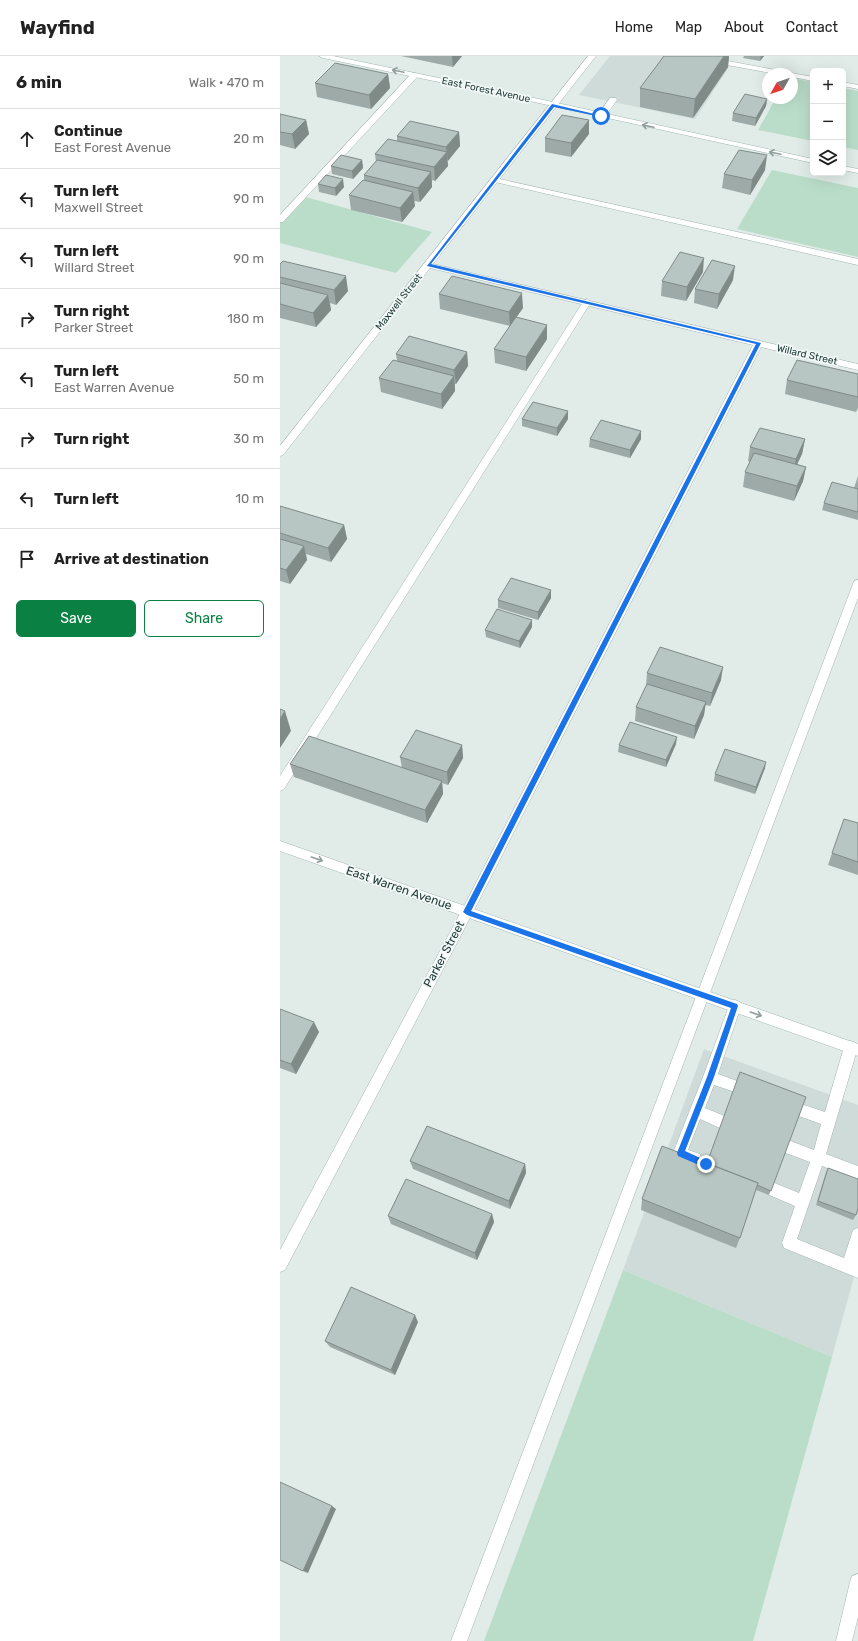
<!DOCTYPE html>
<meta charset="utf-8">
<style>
:root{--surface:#fff;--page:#f6f6f6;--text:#222;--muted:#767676;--line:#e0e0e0;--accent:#0b8043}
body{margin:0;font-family:Rubik,sans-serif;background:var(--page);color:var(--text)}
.controls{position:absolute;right:12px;top:12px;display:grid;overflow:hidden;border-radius:6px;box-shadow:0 4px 16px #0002}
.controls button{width:36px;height:36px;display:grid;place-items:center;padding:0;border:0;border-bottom:1px solid var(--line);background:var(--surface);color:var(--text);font:20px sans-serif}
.compass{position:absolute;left:482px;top:12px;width:36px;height:36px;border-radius:50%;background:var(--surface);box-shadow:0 4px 16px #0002;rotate:230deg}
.stop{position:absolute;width:12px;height:12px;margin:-9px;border:3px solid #1a73e8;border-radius:50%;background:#fff}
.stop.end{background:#1a73e8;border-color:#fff;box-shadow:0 1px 4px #0008}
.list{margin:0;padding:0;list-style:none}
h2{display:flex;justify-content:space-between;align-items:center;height:52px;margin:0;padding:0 16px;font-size:17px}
h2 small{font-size:13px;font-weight:400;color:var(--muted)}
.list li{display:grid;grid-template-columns:26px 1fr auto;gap:12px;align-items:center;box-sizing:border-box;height:60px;padding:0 16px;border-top:1px solid var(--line)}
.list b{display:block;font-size:15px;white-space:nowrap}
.list p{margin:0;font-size:13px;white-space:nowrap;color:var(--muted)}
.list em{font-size:13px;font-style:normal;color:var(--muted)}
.actions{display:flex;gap:8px;padding:12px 16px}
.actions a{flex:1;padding:9px 0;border:1px solid var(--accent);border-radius:6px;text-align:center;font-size:14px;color:var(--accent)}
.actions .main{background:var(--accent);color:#fff}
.icon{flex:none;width:22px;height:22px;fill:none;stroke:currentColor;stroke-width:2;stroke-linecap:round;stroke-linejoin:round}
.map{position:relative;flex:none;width:578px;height:1585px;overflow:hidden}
header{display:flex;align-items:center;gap:24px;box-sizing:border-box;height:56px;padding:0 20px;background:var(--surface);border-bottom:1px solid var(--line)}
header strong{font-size:19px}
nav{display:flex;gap:22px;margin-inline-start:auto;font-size:14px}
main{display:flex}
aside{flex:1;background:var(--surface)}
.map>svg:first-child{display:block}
</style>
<header>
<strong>Wayfind</strong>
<nav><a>Home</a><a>Map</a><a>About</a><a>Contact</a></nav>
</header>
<main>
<aside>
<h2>6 min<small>Walk · 470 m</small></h2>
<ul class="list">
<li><svg class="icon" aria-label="ahead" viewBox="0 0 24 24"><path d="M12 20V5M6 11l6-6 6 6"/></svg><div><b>Continue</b><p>East Forest Avenue</p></div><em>20 m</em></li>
<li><svg class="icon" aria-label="left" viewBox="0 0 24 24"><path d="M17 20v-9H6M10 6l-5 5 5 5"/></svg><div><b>Turn left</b><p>Maxwell Street</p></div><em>90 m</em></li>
<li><svg class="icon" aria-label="left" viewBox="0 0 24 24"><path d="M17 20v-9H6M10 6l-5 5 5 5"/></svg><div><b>Turn left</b><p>Willard Street</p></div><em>90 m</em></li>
<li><svg class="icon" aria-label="right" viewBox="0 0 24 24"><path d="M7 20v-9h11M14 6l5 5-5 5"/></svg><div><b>Turn right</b><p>Parker Street</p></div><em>180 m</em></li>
<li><svg class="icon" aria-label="left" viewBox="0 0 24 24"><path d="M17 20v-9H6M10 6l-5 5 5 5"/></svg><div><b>Turn left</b><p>East Warren Avenue</p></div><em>50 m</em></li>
<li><svg class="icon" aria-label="right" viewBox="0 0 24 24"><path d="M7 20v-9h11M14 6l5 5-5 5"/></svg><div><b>Turn right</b></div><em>30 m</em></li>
<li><svg class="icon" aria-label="left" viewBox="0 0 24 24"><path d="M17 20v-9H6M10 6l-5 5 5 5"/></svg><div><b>Turn left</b></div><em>10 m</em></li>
<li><svg class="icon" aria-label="arrive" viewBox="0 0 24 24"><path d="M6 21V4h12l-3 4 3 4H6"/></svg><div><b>Arrive at destination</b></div></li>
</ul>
<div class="actions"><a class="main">Save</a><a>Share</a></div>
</aside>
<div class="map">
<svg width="578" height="1585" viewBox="0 0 578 1585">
<rect width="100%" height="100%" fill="#e1ece9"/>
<g fill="#cfdbd8">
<path d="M330,0H391L449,11L415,63L299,39Z"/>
<path d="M424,993L578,1049V1206L552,1301L343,1214Z"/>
</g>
<g fill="#baddc9">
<path d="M512,22L533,26V85L478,74L496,42H512Z"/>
<path d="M563,32L578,35V94L563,91Z"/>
<path d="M492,114L578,132V201L457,173Z"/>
<path d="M22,140L152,176L116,217L0,187V164Z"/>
<path d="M343,1214L552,1301L473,1585H204Z"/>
</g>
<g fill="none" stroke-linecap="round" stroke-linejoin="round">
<defs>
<g id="lane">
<path d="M405,0H421L533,21V25L512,21V18H496L409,2Z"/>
<path d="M132,17H135L139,19L3,166H0V159Z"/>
<path d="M563,26L578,29V33L563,30Z"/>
<path d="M330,42H336L337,44L324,62H318L317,60Z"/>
<path d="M212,122H215L578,203V209L215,126H212Z"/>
<path d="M307,243L311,246L4,733L0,735V720L303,246Z"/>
<path d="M578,524V542L187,1585H171L573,528L574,525Z"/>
<path d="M455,944L460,946L461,950L438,1018L460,1026L462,1030L460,1034L455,1036L434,1029L425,1052L447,1061L449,1066L447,1071L442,1073L420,1063L408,1094L420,1098L422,1103L420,1108L415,1110L395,1102L393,1097L423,1021L449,950L450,946Z"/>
<path d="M571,985L576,987L578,991L546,1098L578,1110V1124L542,1110L517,1183L564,1202L573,1174L578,1172V1222L504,1192L502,1187L515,1150L487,1138L485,1133L487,1128L492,1126L519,1137L530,1106L503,1096L501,1091L503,1086L508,1084L534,1094L541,1068L516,1059L514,1054L516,1049L521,1048L545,1056L564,991L566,987Z"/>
</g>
<path id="street" d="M308,0H316L153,208L578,308V314L481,291L191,860L5,1214L0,1216V1194L183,852L473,289L150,212L3,399L0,400V390Z"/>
<g id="secondary">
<path d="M39,0H53L236,38L533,103V107L236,42L43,2Z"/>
<path d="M563,110L578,113V117L563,114Z"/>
<path d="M0,785L578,988V1000L0,795Z"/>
<path d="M578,1518V1561L572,1585H556L570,1526L572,1520Z"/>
</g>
</defs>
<use href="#lane" stroke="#a4b4b1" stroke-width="1"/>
<use href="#street" stroke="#a4b4b1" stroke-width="1"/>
<use href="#secondary" stroke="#a0b7b3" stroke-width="1"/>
<use href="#lane" fill="#fff" fill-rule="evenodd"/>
<use href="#street" fill="#fff" fill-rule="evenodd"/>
<use href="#secondary" fill="#fff" fill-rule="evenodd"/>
</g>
<g fill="#9daaa7">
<path d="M121,0H182L173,11Z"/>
<path d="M384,0H449L448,11L413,62L360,51V32Z"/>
<path d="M464,0H484L480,5L463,2Z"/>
<path d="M108,18L110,32L91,53L37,41L35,27Z"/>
<path d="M487,43L486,50L475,70L452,65L453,57Z"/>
<path d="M0,58L26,64L29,78L15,93L0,89Z"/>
<path d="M179,76L180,90L167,105L168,110L155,125L152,124V131L140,146L134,145L135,150L122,166L71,154L69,139L84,125V119L96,106L95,98L117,85V80Z"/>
<path d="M309,78L291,101L265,96V82Z"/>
<path d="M82,104L83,112L73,123L52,118L51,110Z"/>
<path d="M485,114L470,139L442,132L444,118Z"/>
<path d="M38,128L64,131L56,140L39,136Z"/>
<path d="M0,208L68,235L56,249L50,247L51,254L36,271L0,262Z"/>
<path d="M423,216L406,245L381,240L382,225Z"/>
<path d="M453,224L437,253L414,247L415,233Z"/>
<path d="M159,238L243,252L230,270L160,253Z"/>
<path d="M267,283L246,315L215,307L214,293Z"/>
<path d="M187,296L188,310L176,328H175V335L162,353L101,336L99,322L117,305L116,298Z"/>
<path d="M578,318V352L576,356L505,338L507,324Z"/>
<path d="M242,363H288L277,380L242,370Z"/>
<path d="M310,383H361L350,402L309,391Z"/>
<path d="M525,383L522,398L517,408L526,411L523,425L514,445L463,431L465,416L470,406L468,405L470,391Z"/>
<path d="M578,420V433L574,432Z"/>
<path d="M578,433V464L542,454L544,447Z"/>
<path d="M0,450L64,469L67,483L51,506L26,498L27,504L10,528L0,525Z"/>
<path d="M271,534V542L258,564L218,552V544Z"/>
<path d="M252,571L240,592L206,581L205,574Z"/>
<path d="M367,617L441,624L430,650L425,649L424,659L414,683L355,665L356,651L366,630Z"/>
<path d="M396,688L386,711L338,696L339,689Z"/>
<path d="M182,689L183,702L168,729L162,727L163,738L147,767L14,721L10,708L122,712L120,701Z"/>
<path d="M485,712L475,738L434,725L435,718Z"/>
<path d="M578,767V819L548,809L552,797Z"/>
<path d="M0,953L39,976L16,1018L0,1012Z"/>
<path d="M526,1041L489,1139L476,1134L460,1182L456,1192L361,1154L362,1143L427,1107Z"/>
<path d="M130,1105L245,1108L246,1117L230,1153L133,1113Z"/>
<path d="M548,1112L576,1159L573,1164L536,1149L546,1116Z"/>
<path d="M212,1158L214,1166L197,1204L111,1168L108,1160Z"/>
<path d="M138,1266L115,1319L50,1291L45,1285Z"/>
</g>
<g fill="#808b88">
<path d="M172,0H182L173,11Z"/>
<path d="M444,0H449L448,11L413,62L415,43Z"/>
<path d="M481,0H484L480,5Z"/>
<path d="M108,18L110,32L91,53L89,39Z"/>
<path d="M487,43L486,50L475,70L476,62Z"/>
<path d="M26,64L29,78L15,93L12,78Z"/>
<path d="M309,64V78L291,101V87Z"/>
<path d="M179,76L180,90L168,105L166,91Z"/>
<path d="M167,96L168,110L155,125L154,111Z"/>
<path d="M487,99L485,114L470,139L472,124Z"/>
<path d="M82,104L83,112L73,123L72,115Z"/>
<path d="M151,116L152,131L140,146L138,132Z"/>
<path d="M63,123L64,131L56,140L55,132Z"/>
<path d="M133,136L135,150L122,166L120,152Z"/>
<path d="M424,202L423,216L406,245L407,231Z"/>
<path d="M455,210L453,224L437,253L439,238Z"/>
<path d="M66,220L68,235L56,249L54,234Z"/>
<path d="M242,237L243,252L230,270L229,256Z"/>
<path d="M48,239L51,254L36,271L33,257Z"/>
<path d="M267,269V283L246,315V301Z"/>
<path d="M187,296L188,310L176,328L174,314Z"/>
<path d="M174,320L175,335L162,353L161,338Z"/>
<path d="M288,355V363L277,380V372Z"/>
<path d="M361,375V383L350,402V394Z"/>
<path d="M525,383L522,398L513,417L516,403Z"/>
<path d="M526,411L523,425L514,445L517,430Z"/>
<path d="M64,469L67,483L51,506L48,492Z"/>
<path d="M24,490L27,504L10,528L6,514Z"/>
<path d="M271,534V542L258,564V556Z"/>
<path d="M252,564V571L240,592L239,585Z"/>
<path d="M443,611L441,624L430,650L432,637Z"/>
<path d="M426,646L424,659L414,683L415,670Z"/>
<path d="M5,655L11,675L0,692V663Z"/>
<path d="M397,681L396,688L386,711V704Z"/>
<path d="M182,689L183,702L168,729L167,716Z"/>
<path d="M486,706L485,712L475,738L476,731Z"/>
<path d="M162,725L163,738L147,767L145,754Z"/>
<path d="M34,966L39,976L16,1018L11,1008Z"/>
<path d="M245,1108L246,1117L230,1153L229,1145Z"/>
<path d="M212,1158L214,1166L197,1204L195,1197Z"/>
<path d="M135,1259L138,1266L115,1319L111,1314Z"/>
<path d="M52,1450L56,1453L28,1517L23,1515Z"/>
</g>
<g fill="#b7c6c2" stroke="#808b88">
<path d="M384,0H444L415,43L360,32Z"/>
<path d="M55,7L108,18L89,39L35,27Z"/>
<path d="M465,38L487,43L476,62L453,57Z"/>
<path d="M0,58L26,64L12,78L0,76Z"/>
<path d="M282,59L309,64L291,87L265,82Z"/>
<path d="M130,65L179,76L166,91L117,80Z"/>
<path d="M108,83L167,96L154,111L95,98Z"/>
<path d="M459,94L487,99L472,124L444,118Z"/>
<path d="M61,99L82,104L72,115L51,110Z"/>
<path d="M97,104L151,116L138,132L84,119Z"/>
<path d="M46,119L63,123L55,132L38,128Z"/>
<path d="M83,124L133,136L120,152L69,139Z"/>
<path d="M400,196L424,202L407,231L382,225Z"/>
<path d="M432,204L455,210L439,238L415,233Z"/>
<path d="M3,205L66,220L54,234L0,221V208Z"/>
<path d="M172,220L242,237L229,256L159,238Z"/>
<path d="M0,227L48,239L33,257L0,248Z"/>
<path d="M236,261L267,269L246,301L214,293Z"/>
<path d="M129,280L187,296L174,314L116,298Z"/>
<path d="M113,304L174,320L161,338L99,322Z"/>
<path d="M517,304L578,318V341L507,324Z"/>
<path d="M253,346L288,355L277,372L242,363Z"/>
<path d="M321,364L361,375L350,394L310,383Z"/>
<path d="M480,372L525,383L516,403L470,391Z"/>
<path d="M474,397L526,411L517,430L465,416Z"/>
<path d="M552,426L578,433V456L544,447Z"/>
<path d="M0,450L64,469L48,492L0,477Z"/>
<path d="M0,483L24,490L6,514L0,512Z"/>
<path d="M231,522L271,534L258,556L218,544Z"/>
<path d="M217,553L252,564L239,585L205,574Z"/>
<path d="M380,591L443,611L432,637L367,617Z"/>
<path d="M367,628L426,646L415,670L356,651Z"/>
<path d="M0,653L5,655L0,663Z"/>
<path d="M350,666L397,681L386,704L339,689Z"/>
<path d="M136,674L182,689L167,716L120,701Z"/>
<path d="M29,680L162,725L145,754L10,708Z"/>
<path d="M445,693L486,706L476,731L435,718Z"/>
<path d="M564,763L578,767V806L552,797Z"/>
<path d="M0,953L34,966L11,1008L0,1004Z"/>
<path d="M460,1016L526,1041L491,1135L477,1129L478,1127L427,1107Z"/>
<path d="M147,1070L245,1108L229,1145L130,1105Z"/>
<path d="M382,1090L478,1127L460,1182L362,1143Z"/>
<path d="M548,1112L578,1123V1152L576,1159L538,1145Z"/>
<path d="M126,1123L212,1158L195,1197L108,1160Z"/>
<path d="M71,1231L135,1259L111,1314L45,1285Z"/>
<path d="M0,1426L52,1450L23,1515L0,1504Z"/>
</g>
<defs><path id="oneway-shaft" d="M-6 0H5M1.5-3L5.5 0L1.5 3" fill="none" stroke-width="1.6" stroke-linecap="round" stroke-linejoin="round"/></defs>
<g stroke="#909e9c">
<use href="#oneway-shaft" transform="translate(118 15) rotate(-168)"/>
<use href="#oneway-shaft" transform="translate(368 70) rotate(-168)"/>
<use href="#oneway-shaft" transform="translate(495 97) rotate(-168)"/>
<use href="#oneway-shaft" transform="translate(37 803) rotate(19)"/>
<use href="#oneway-shaft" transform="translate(476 958) rotate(19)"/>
</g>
<path fill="#1a73e8" d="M272,48L323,60L321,61L274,51L151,208L481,287L191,855L457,948L458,950L434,1021L405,1095L429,1106V1111L426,1112L398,1100L397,1097L427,1021L451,952L187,859L183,856L476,288L147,210Z"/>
<g text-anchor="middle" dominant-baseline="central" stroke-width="3.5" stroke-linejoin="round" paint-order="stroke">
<g font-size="10" fill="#223c3a" stroke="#f2f8f6">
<text transform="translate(206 34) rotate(12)">East Forest Avenue</text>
<text transform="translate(119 246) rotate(-52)">Maxwell Street</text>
<text transform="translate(527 299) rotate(13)">Willard Street</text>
</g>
<g font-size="12" fill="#223c3a" stroke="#f2f8f6">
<text transform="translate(119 832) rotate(19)">East Warren Avenue</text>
<text transform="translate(164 898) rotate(-62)">Parker Street</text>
</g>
</g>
</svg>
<div class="controls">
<button>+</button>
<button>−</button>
<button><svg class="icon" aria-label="layers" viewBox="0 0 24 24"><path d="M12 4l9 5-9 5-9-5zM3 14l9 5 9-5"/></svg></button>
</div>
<svg class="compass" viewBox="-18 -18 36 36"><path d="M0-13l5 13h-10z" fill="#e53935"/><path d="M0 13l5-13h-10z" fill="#767676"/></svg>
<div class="stop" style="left:321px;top:60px"></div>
<div class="stop end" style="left:426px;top:1108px"></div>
</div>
</main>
